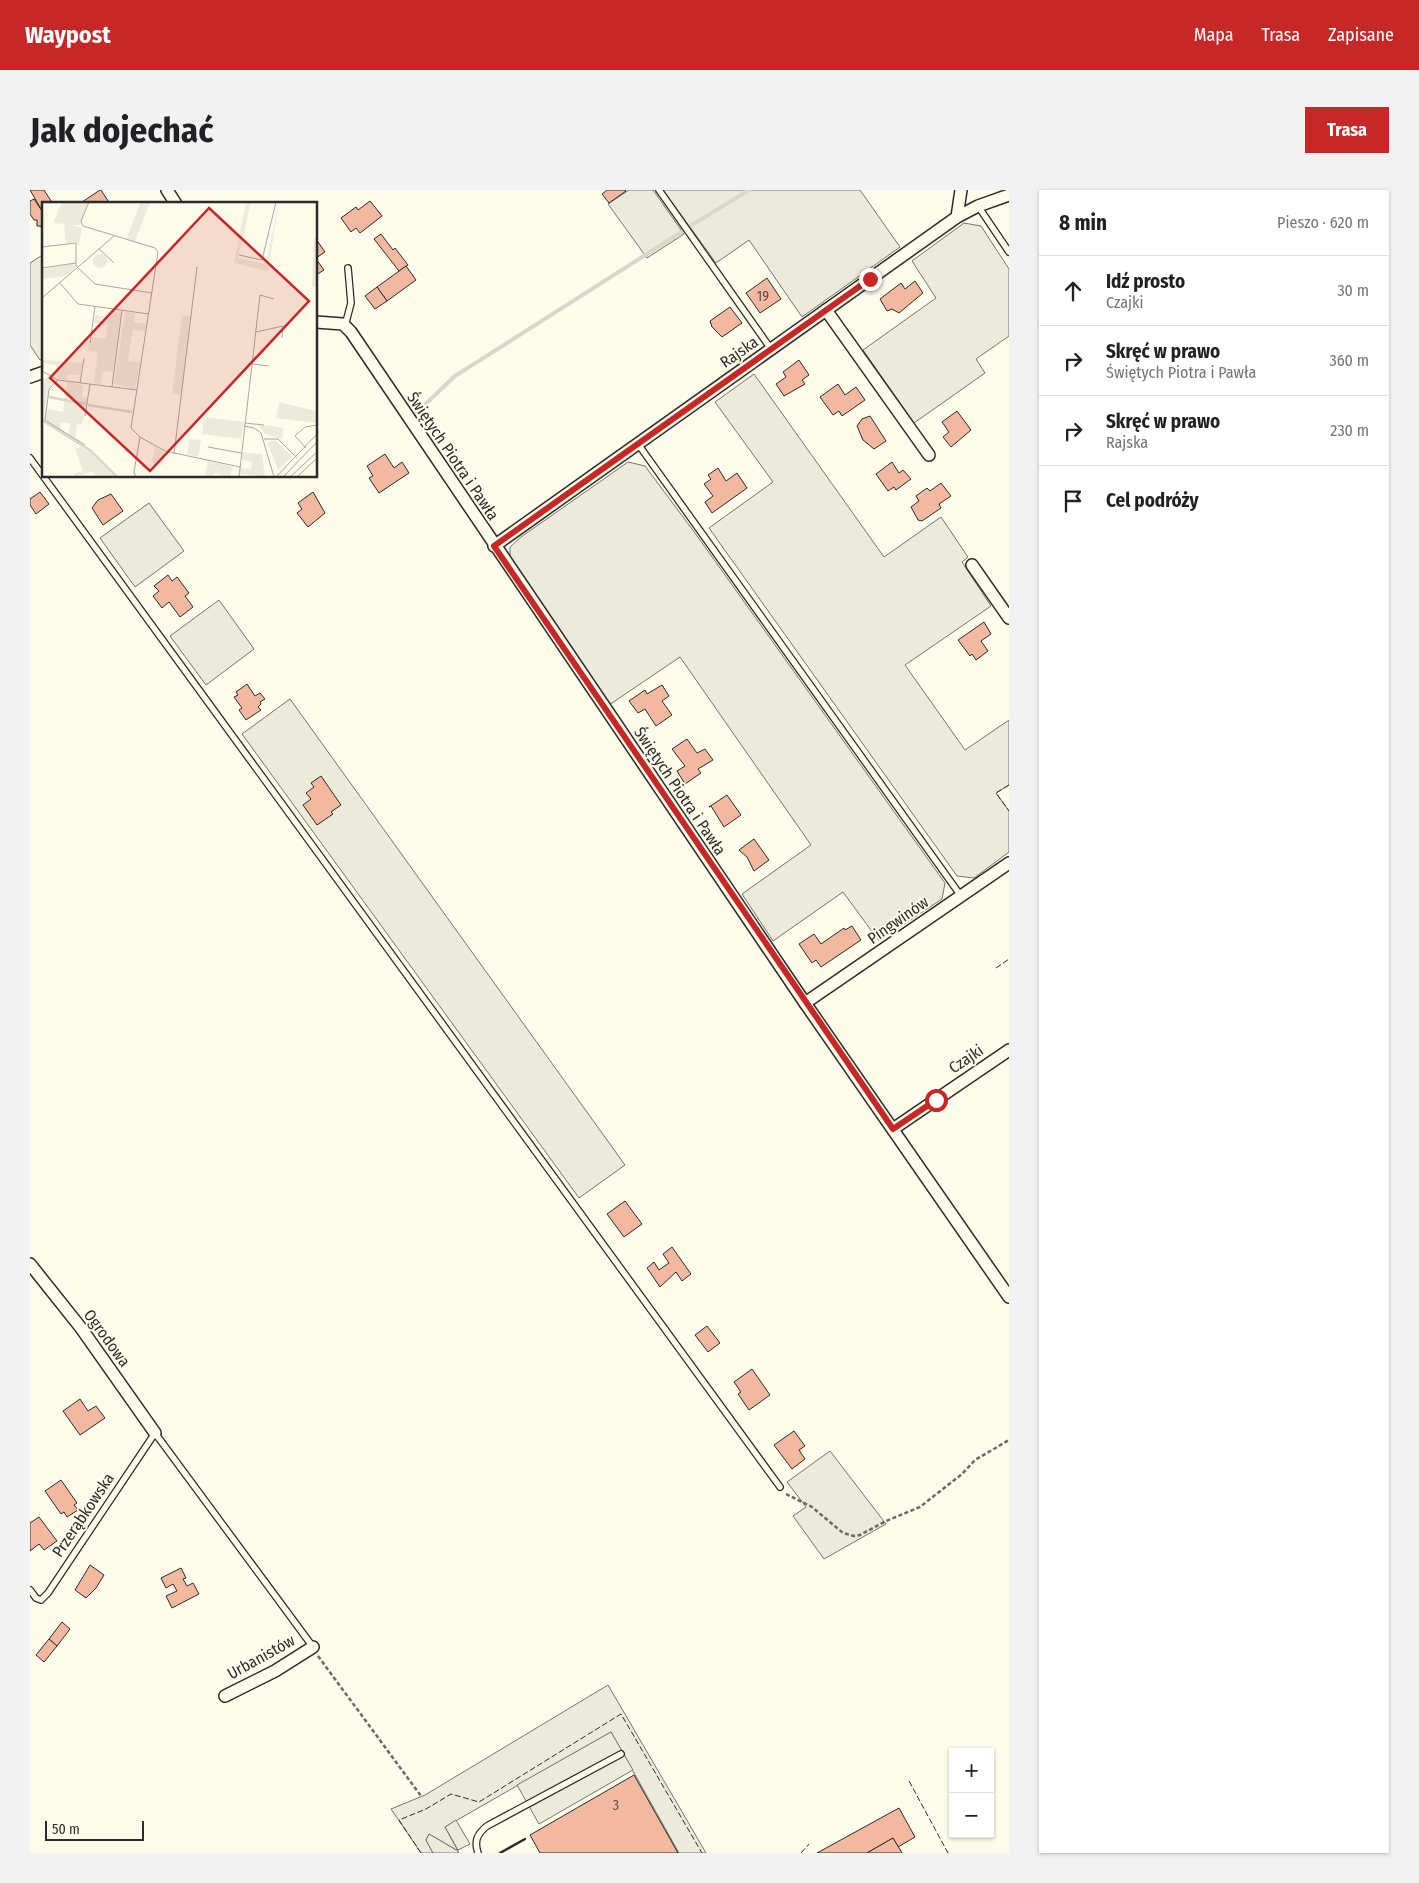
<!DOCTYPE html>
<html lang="pl">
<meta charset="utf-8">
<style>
:root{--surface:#fff;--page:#f2f2f2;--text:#202124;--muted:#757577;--line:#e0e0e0;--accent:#c62828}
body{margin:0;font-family:"Fira Sans Condensed",sans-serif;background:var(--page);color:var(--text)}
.controls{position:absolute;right:15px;bottom:15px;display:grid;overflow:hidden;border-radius:0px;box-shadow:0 1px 4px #0004}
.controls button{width:45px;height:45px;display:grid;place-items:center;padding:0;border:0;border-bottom:1px solid var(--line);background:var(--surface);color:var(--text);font:25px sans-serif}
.scale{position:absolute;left:15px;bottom:12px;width:99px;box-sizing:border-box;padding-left:5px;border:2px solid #2b2b2b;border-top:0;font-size:14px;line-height:18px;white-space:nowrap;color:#2b2b2b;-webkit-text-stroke:4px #fdfbea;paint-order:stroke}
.stop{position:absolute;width:15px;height:15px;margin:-11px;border:4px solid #c62828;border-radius:50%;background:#fff}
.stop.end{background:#c62828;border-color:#fff;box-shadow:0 1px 5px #0008}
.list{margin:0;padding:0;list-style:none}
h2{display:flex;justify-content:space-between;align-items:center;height:65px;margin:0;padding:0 20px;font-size:21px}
h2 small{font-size:16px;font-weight:400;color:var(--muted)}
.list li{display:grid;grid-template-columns:32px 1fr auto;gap:15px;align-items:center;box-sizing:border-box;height:70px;padding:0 20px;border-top:1px solid var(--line)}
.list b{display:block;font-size:19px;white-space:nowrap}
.list p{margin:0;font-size:16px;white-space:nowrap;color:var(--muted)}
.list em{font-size:16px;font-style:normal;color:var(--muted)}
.icon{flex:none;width:28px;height:28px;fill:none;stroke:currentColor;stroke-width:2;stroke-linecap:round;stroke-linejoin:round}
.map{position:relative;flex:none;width:979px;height:1663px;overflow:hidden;border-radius:0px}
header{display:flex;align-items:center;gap:30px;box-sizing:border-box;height:70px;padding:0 25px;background:var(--accent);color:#fff}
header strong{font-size:24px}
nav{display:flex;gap:28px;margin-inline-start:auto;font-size:18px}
.intro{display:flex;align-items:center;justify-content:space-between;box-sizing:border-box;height:120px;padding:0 30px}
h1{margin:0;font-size:35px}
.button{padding:12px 22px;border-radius:0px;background:var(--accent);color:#fff;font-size:18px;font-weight:700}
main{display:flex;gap:30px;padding:0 30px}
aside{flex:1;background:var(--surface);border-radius:0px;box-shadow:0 1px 4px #0004}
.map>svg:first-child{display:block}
</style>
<header>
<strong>Waypost</strong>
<nav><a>Mapa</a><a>Trasa</a><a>Zapisane</a></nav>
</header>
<div class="intro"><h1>Jak dojechać</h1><a class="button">Trasa</a></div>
<main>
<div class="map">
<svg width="979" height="1663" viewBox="0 0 979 1663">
<rect width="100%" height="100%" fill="#fdfbea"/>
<g fill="#ecebdb" stroke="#74746e">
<path d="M599,0H623L654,44L617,68L578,14Z"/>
<path d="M633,0H830L870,57L772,127L719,50L686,73Z"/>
<path d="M934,33L951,36L979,79V146L946,169L955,183L884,233L833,160L906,108L882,71Z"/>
<path d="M14,64V169L10,170L0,155V73Z"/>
<path d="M724,184L854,367L911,327L938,367L932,372L961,416L875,475L935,560L979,530V595L966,603L979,621V662L944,688L927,686L679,338L743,292L685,212Z"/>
<path d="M598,272L615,276L665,343L915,693L912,709L849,751L813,702L743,751L712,704L781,655L650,467L579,515L480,369V357L491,347Z"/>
<path d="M119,313L154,361L105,397L70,348Z"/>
<path d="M189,410L224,459L176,495L140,446Z"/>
<path d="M260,509L595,975L549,1008L212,544Z"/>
<path d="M800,1261L856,1334L794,1369L763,1326L776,1317L757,1292Z"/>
<path d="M578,1495L676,1663H649L581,1542L415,1637L428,1661L399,1644L396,1650L403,1663H391L361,1619L395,1605Z"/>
</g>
<g fill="#eceadb" stroke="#74746e">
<path d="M581,1542L603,1580L509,1634L487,1595Z"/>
<path d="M426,1630L440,1654L428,1660L415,1637Z"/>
<path d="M399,1644L428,1661L429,1663H403L396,1650Z"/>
</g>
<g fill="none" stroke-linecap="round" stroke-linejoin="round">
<g stroke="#d8d7c9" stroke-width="4">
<path d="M662,35L719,0"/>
<path d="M384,225L425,186L653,41"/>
</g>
</g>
<g fill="#f2b8a0" stroke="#2b2b2b">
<path d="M0,0H14L23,14H14V24Z"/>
<path d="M71,0L80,14H49L70,0Z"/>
<path d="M577,0H595L596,1L579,13L572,4Z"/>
<path d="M4,9L14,24V53L11,36H7V30H4L0,24V11Z"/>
<path d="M340,11L352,26L330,43L326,38L321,42L311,28L326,17L328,20Z"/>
<path d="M351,44L363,60L365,58L378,75L369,81L344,49Z"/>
<path d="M286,49L295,62L286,68Z"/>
<path d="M286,69L294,80L286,85Z"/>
<path d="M376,76L386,90L357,111L347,97Z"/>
<path d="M737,88L751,109L730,123L716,103Z"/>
<path d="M885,91L893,103L869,123L862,119L857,121L850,109L871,93L875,99Z"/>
<path d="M347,97L357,111L345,119L335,106Z"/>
<path d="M700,117L712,133L692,147L682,137L680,131Z"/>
<path d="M769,170L779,185L772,190L775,194L754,206L746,194L756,187L753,182Z"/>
<path d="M808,194L815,205L826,197L835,210L812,226L809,221L803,225L790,207Z"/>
<path d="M927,221L941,240L921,257L913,247L919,242L912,232Z"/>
<path d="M840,226L856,251L844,259L833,250L827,236L832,229Z"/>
<path d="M355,264L364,278L372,272L379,283L349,303L339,288L343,286L337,276Z"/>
<path d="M862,272L869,283L873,280L881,289L866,300L864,297L858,301L846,284Z"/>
<path d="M688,278L696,291L707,283L717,298L682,323L675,312L683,306L674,294L681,289L678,285Z"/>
<path d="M911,293L921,306L909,314L911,318L892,331L888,330L881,317L889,311L886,306L897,298L900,301Z"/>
<path d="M10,302L19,314L6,324L0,315V309Z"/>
<path d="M283,302L295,323L278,337L267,323L272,319L268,313Z"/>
<path d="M81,304L93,321L73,335L62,318L68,310Z"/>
<path d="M138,385L142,391L147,387L159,403L155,406L163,417L150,427L139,412L132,418L123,406L129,401L124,396Z"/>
<path d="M954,432L961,444L951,451L958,461L946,470L942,464L940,466L928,450Z"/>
<path d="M217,494L225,506L230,503L235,509L230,512L231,514L228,517L231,520L216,530L209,520L212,518L204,507L208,505L206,502Z"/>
<path d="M632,495L639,506L632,511L642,525L626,536L615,519L608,523L599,511L615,500L617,504Z"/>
<path d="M657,549L667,563L675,559L683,570L668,579L671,583L655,594L647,581L655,576L642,559Z"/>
<path d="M291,586L311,615L301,622L303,624L287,635L273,615L281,609L276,603L284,597L281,593Z"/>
<path d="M697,605L711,625L694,637L681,616L679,617Z"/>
<path d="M724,649L739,670L724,681L717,667L709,660Z"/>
<path d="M822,736L831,750L791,777L786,770L782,773L769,754L784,744L791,754L814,738L815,740Z"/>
<path d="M595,1011L612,1034L594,1047L577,1024Z"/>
<path d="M642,1057L661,1084L652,1091L646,1082L630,1097L617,1078L624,1072L629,1080L639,1073L633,1064Z"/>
<path d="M677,1136L690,1153L678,1162L665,1145Z"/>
<path d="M722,1179L740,1205L719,1220L708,1204L711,1202L704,1192Z"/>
<path d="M50,1209L58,1221L66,1216L75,1228L50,1245L33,1221Z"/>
<path d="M764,1241L775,1256L769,1260L775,1269L762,1279L744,1255Z"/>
<path d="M31,1290L47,1313L44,1315L48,1320L37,1327L34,1322L31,1324L15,1301Z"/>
<path d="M9,1327L27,1351L14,1360L9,1354L0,1361V1333Z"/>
<path d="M60,1375L74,1385L66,1398L56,1408L45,1400Z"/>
<path d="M151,1378L156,1388L153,1389L157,1396L163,1393L169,1404L142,1418L136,1406L147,1401L143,1394L136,1398L131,1388Z"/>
<path d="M32,1432L40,1439L27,1456L19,1449Z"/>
<path d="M19,1449L27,1456L14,1472L6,1465Z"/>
<path d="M604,1585L648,1663H510L500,1645Z"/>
<path d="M869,1618L885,1647L868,1657L863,1648L837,1663H787Z"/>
<path d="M863,1648L872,1663H837Z"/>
</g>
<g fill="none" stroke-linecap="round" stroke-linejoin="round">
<defs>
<g id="lane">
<path d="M629,0L741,159"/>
<path d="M948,16L979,62"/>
<path d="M315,136L321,113L318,78"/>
<path d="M608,254L931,706"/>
<path d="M0,268L750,1297"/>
<path d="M0,1400L6,1408L11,1410L18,1403L125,1243L283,1457"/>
<path d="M448,1663C444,1651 447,1644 457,1636L591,1564"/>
</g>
<g id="street">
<path d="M137,0L146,14"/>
<path d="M927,27L931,0"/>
<path d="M796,120L899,265"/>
<path d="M286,132L313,134L321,142L775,813L979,1107"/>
<path d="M0,187L14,182"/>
<path d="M464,356L927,27L948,16L979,5"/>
<path d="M942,375L979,428"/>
<path d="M775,813L979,673"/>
<path d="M863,939L979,860"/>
<path d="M0,1074L51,1138L125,1243"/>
<path d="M195,1506L245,1481L283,1457"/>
</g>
</defs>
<use href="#lane" stroke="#2b2b2b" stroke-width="8"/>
<use href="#street" stroke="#2b2b2b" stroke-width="14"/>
<g stroke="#6a6964" stroke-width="2.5" stroke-dasharray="4 2.5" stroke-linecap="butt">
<path d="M756,1304L782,1317L813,1343L824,1346L830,1345L856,1331L890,1317L932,1284L945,1270L979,1250"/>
<path d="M288,1466L391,1606"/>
</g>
<use href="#lane" stroke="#fdfbea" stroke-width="5.5"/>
<use href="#street" stroke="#fdfbea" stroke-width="11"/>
<g stroke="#2b2b2b" stroke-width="1" stroke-dasharray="6 2.5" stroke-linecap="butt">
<path d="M979,595L966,603L979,621"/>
<path d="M966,778L979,769"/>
<path d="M879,1591L918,1663"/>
<path d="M391,1663L369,1630L396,1619L421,1604L449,1612L591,1524L672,1663"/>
<path d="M771,1663L779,1654"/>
</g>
<path stroke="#2b2b2b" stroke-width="2.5" d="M470,1663L495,1649"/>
</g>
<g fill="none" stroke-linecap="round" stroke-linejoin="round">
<path stroke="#c62828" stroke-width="6" d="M840,89L464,356L863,939L906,910"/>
</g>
<g text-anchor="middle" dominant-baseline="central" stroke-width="4" stroke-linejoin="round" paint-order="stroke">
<g font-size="14" fill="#5d4e48">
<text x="733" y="106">19</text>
<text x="586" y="1615">3</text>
</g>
<g font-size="16" fill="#2b2b2b" stroke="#fdfbea">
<text transform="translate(709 162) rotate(-35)">Rajska</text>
<text transform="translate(423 266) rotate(56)">Świętych Piotra i Pawła</text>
<text transform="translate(650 601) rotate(56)">Świętych Piotra i Pawła</text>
<text transform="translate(868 730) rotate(-35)">Pingwinów</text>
<text transform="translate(936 869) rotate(-34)">Czajki</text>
<text transform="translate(77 1148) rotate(54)">Ogrodowa</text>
<text transform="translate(53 1325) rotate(-56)">Przerąbkowska</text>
<text transform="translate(231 1467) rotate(-29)">Urbanistów</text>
</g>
</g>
<g transform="translate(12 12)">
<rect width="275" height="275" fill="#fdfbea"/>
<path d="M20,0H46L38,23L11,21ZM99,0H108L93,40L84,37ZM204,0H209L196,56L221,62L223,59L224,63L237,0L226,69L192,61ZM22,21L40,26L37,44L34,40L24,41ZM272,36H275V85L270,84ZM51 59a7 7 0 1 1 14 0a7 7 0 1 1-14 0ZM31,62L34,66L24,74L0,77V67ZM68,108L79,111L71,170L60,169L59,182L52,181L56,150L46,149L47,142L50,135L64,137L66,123L52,121L53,113L67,115ZM83,110L93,111L92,120L104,122L103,129L91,128L86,159L98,161L93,187L72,182ZM140,113L148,114L139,193L130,192ZM0,158L40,161L38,173L26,172L25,178L16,177L14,163L3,161L1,168ZM5,175L14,179L6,187L1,217L0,178ZM25,180L41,183L40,195L45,196L43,214L39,223L35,222L33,236L27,232L28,221L19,220L18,228L3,217L5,207L21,210ZM237,200L274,209L275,221L234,216ZM162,215L202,220L199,237L160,232ZM225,223L241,226L240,237L223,232L217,224ZM147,237L159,238L156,255L145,252ZM228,239H234L250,254L236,268L226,242ZM39,245L48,250L73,275H53L51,269L33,275L32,272L41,269L33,247ZM113,245L123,251L121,263L110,261ZM200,250L220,252L223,275L198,272V266L209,267L210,260L200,258ZM166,259L190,265L188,275L172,271L171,275H163Z" fill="#ecebdb"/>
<path fill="none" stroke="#d8d7c9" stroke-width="2.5" d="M7,195L43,202M46,203L90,210M0,218L49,249L75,275"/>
<path fill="none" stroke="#a9a89e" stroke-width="1" d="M47,0L39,19L41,24L113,46L116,50L89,226L98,235L123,249L198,265M0,45L34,41V64L53,82L110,91M57,47L72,61M197,53L220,58L234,0M0,66L34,61M18,81L36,102L107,112M0,96L72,34M214,130L241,124L240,136M48,141L53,104M210,162L227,164M0,169L16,178L95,188M16,178L7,187L3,218L43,243M38,181L42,156M70,185L80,108M43,214L48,182M203,221L222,223M202,224L212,226L219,231L232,275M222,237H236L255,256M166,245L199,251M264,246L253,234L263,225L275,223M132,252L155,65M94,275L92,270L98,235M197,275L218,93L232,97M234,275L275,232M241,275L275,240M248,275L275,250M255,275L275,256"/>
<path fill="#c62828" fill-opacity="0.15" stroke="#c62828" stroke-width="2.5" d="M167,6L267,99L108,269L8,176Z"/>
<rect width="275" height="275" fill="none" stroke="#2b2b2b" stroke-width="2.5"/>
</g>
</svg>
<div class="controls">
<button>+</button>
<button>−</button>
</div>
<div class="scale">50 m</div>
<div class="stop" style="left:906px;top:910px"></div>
<div class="stop end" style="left:840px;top:89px"></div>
</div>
<aside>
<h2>8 min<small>Pieszo · 620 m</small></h2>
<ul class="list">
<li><svg class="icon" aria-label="ahead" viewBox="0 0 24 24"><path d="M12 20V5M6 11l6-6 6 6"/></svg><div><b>Idź prosto</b><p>Czajki</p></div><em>30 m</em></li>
<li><svg class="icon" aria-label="right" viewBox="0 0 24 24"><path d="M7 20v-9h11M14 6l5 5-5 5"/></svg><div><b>Skręć w prawo</b><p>Świętych Piotra i Pawła</p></div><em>360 m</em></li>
<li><svg class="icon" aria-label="right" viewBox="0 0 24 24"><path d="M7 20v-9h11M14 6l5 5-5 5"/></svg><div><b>Skręć w prawo</b><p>Rajska</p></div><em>230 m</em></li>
<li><svg class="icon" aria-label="arrive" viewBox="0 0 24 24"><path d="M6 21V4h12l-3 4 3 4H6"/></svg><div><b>Cel podróży</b></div></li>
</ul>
</aside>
</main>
